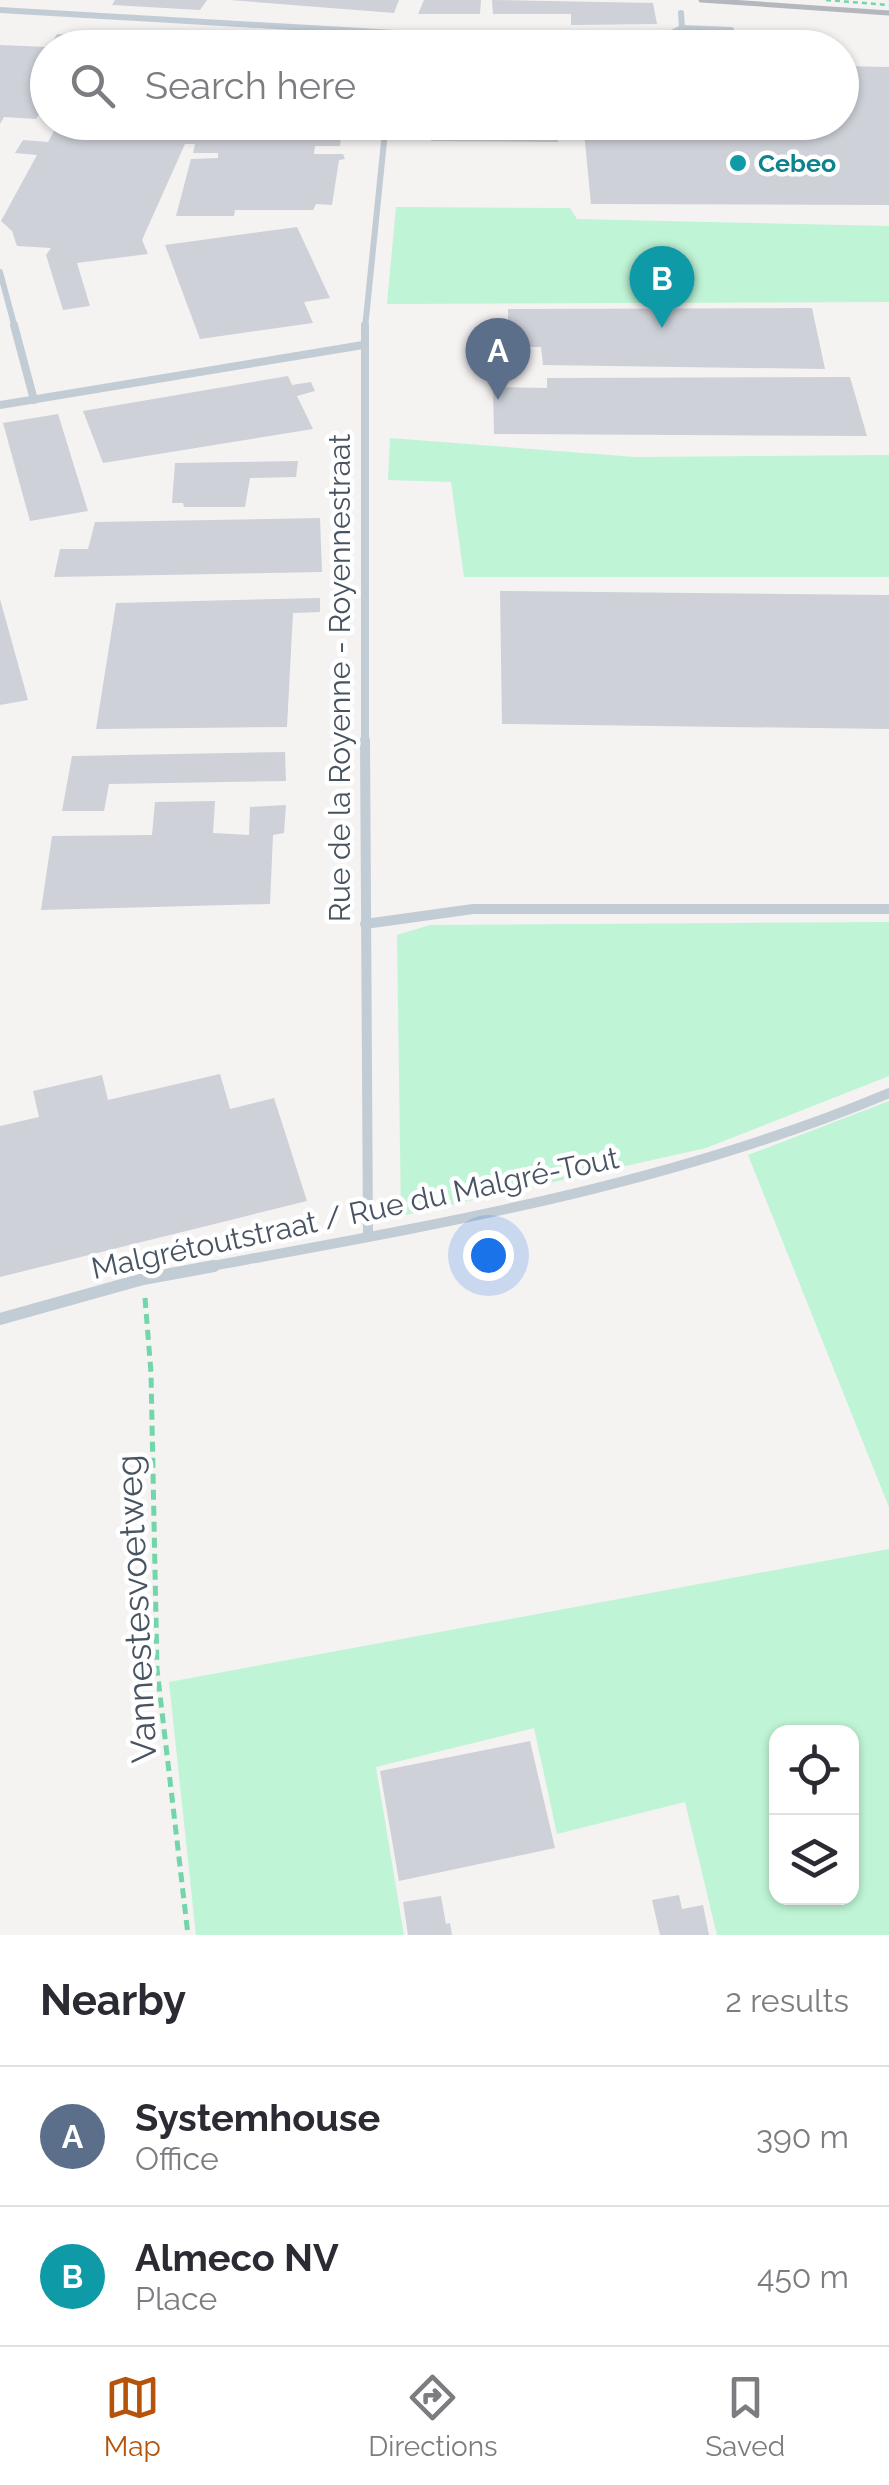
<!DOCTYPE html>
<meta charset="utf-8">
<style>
:root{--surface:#fff;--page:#f7f7f7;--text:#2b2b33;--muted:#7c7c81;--line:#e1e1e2;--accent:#b45309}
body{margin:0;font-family:Raleway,sans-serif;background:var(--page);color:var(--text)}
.controls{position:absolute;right:30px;bottom:30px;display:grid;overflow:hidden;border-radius:20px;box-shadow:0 2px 8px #0004}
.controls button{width:90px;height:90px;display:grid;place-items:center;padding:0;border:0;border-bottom:2px solid var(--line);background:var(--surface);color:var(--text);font:50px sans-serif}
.you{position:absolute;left:488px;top:1255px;width:35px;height:35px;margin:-25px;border:8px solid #fff;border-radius:50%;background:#1a73e8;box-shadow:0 0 0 15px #1a73e833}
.badge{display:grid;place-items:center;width:65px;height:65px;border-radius:50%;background:var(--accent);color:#fff;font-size:32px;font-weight:700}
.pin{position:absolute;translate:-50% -82px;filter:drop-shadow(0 2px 5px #0008)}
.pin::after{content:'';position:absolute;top:52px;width:35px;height:30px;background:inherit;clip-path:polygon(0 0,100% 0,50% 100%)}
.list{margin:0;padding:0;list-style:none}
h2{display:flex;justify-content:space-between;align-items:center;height:130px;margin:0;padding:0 40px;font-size:42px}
h2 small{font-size:32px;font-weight:400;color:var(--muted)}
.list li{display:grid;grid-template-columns:65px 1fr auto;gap:30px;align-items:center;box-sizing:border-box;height:140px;padding:0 40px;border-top:2px solid var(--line)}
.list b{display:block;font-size:38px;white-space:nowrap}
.list p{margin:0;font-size:32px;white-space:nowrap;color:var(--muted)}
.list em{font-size:32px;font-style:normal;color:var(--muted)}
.icon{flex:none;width:55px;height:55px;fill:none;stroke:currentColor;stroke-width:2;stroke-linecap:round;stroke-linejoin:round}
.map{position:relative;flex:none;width:889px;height:1935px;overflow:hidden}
.search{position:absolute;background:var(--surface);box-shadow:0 2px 8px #0004;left:30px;right:30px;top:30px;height:110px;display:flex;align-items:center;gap:25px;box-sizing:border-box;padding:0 35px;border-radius:55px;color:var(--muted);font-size:38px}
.sheet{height:410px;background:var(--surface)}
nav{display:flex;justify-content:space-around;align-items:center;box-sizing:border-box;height:140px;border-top:2px solid var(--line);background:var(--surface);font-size:28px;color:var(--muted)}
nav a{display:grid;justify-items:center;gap:5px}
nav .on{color:var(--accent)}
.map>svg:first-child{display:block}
</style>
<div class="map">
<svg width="889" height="1935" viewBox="0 0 889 1935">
<rect width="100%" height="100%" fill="#f5f2f2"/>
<g fill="#bff4d6" fill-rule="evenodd">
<path d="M396,207L570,208L577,219L889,226V302L387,304Z"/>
<path d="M390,438L635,457L889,455V577H464L451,482L388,480Z"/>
<path d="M889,922V1076L706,1148L401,1216L397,935L430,925Z"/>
<path d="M889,1101V1507L748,1155Z"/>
<path d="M889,1549V1935H717L685,1802L557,1834L534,1728L376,1767L404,1935H196L169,1682ZM776,1732H852V1898H776Z"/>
</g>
<g fill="#ced1d8">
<path d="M115,0H207L200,10L112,5Z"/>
<path d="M230,0H399L394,13Z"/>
<path d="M424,0H481L480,14H418Z"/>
<path d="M492,0L653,3L657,24L571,25V14H493Z"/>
<path d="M57,34L88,36L81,48H49Z"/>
<path d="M101,39L156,43L153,48H95Z"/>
<path d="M178,40L212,42L209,48H173Z"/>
<path d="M0,45L48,47V101L36,119L4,117L0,124Z"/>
<path d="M842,66L889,67V205L591,204L583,122H842Z"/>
<path d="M59,122L342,126L340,146H315L314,154H343L345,159L339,160L332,205L316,204L313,210H235L234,216H176L191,159L218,158V153H193L195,144H185L142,240L148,254L77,263L90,306L63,310L46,255L51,248L17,246L12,231L1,221L37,155L15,153L23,140L48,142Z"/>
<path d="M431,122H557L558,142L431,141Z"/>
<path d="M297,227L330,298L304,302L313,323L200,339L165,245Z"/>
<path d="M812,308L825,369L543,365L541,347H508V309Z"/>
<path d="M288,376L292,385L311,382L315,391L297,396L313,429L103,463L83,411Z"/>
<path d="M850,377L867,436L494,434L493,387L547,388V378Z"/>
<path d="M58,414L88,511L30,521L3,423Z"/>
<path d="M298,461L296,477L250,478L245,507H184L183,503H172L175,463Z"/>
<path d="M320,518L322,572L54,577L60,549H88L95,522Z"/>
<path d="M500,591L889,595V729L502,724Z"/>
<path d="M320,598V612L293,613L287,727L96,729L116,603Z"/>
<path d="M0,599L28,700L0,705Z"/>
<path d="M285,752L286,781L109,784L104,811H62L72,756Z"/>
<path d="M215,801L213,833L249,835L250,807L286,805L284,833L273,835L270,904L41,910L52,836L152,835L155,802Z"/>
<path d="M220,1074L230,1109L274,1098L307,1201L0,1277V1126L39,1117L33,1091L102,1075L108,1100Z"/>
<path d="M530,1741L555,1848L399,1881L380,1771Z"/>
<path d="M679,1895L682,1909L703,1905L709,1935H660L652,1900Z"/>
<path d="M441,1896L446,1924L450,1923L452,1935H408L403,1902Z"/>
</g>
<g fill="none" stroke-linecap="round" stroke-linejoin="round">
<path stroke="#73d6ab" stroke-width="2.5" stroke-dasharray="5 4" stroke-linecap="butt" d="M826,0L889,5"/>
<path stroke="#73d6ab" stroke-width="5" stroke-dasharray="10 6" stroke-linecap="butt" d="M145,1298L151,1373L157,1669L188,1935"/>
<g stroke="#c2ccd5" stroke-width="6">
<path d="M682,28L731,30"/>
<path d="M394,48L395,33H672L682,28L681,13"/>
<path d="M0,272L15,328"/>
<path d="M365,328L386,122"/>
</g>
<g stroke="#c2ccd5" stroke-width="8">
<path d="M14,325L34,400"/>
<path d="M365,325V742"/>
<path d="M0,405L363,345"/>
</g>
<g stroke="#c2ccd5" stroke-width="10">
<path d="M365,740L368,1235"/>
<path d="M365,924L473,909H889"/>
<path d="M201,1268C435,1225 668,1186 889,1093"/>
</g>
<path stroke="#c2ccd5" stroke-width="12" d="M0,1319L143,1279L214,1266"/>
<path fill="#c2ccd5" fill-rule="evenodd" d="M0,7L395,30L401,33L395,36L0,13Z"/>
<path stroke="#b4b7bd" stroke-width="5" d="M701,0L889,13"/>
</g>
<circle fill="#0f9aa8" stroke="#fff" stroke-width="4" cx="738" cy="163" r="10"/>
<g text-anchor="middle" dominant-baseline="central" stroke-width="9" stroke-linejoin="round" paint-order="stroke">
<g font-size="25" font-weight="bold" fill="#0d838f" stroke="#fff" text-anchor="start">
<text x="758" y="163">Cebeo</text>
</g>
<g font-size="30" fill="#485462" stroke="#fff">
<text transform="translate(339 678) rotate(-90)">Rue de la Royenne - Royennestraat</text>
<text transform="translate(355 1213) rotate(-12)">Malgrétoutstraat / Rue du Malgré-Tout</text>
</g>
<g font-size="35" fill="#485462" stroke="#fff">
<text transform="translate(136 1609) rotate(-93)">Vannestesvoetweg</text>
</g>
</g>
</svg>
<div class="controls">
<button><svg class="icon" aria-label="locate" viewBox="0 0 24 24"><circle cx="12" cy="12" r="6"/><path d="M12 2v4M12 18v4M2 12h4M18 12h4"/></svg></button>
<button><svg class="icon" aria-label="layers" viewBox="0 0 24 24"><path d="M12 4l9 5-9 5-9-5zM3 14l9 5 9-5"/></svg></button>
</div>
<div class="you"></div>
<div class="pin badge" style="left:498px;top:400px;background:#5c6f8a">A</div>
<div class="pin badge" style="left:662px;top:328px;background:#0f9aa8">B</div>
<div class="search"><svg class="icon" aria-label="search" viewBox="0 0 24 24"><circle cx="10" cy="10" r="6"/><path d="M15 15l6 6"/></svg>Search here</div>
</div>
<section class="sheet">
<h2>Nearby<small>2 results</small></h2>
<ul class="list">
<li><span class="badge" style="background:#5c6f8a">A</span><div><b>Systemhouse</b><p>Office</p></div><em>390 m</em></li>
<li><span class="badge" style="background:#0f9aa8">B</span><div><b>Almeco NV</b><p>Place</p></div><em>450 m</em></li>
</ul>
</section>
<nav>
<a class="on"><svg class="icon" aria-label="map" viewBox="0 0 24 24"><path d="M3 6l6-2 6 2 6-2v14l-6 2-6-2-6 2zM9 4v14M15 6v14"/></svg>Map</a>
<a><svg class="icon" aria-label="directions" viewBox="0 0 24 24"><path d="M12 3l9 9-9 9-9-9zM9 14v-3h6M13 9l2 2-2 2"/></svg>Directions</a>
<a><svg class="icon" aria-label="saved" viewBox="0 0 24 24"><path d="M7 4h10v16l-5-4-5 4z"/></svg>Saved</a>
</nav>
